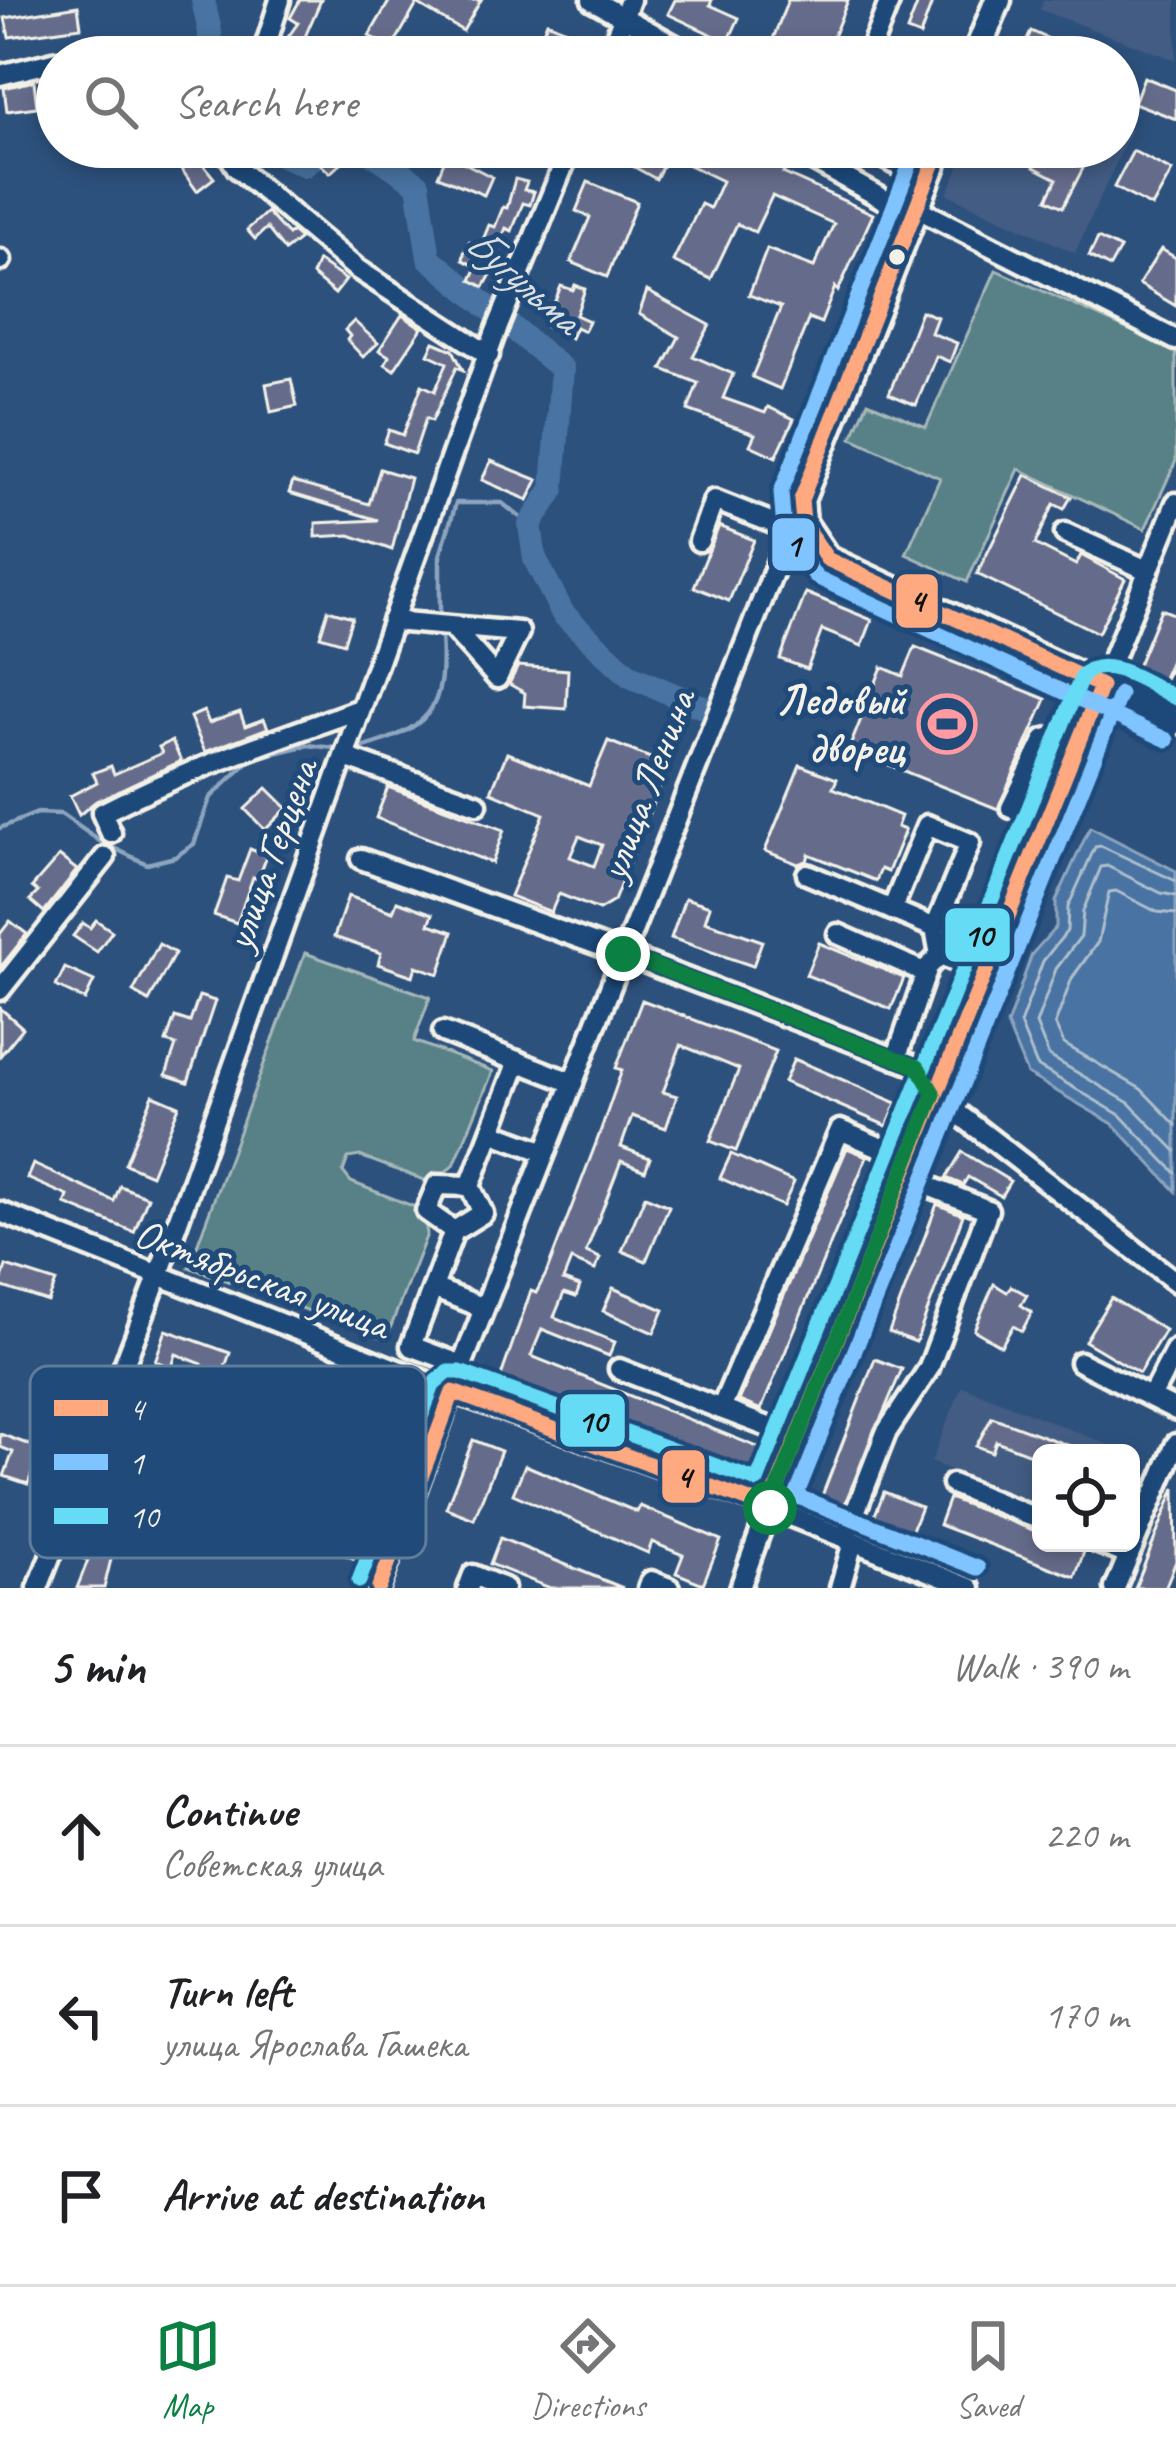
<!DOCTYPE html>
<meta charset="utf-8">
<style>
:root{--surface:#fff;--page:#f2f2f2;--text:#202124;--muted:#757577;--line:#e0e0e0;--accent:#0b8043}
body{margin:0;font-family:Caveat,sans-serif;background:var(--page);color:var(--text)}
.controls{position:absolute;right:36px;bottom:36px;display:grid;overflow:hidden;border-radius:18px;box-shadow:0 6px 18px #0003}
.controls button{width:108px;height:108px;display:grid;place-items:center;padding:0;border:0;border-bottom:3px solid var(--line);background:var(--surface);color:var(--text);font:60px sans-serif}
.stop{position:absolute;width:36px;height:36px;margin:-27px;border:9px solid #0b8043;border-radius:50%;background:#fff}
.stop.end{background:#0b8043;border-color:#fff;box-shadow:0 3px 12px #0008}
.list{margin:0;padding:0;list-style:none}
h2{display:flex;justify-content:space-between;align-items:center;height:156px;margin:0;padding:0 48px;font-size:51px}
h2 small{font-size:39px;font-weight:400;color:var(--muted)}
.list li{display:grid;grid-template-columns:78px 1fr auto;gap:36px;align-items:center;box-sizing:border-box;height:180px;padding:0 48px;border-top:3px solid var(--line)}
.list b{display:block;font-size:45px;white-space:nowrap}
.list p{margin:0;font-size:39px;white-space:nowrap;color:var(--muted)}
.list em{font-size:39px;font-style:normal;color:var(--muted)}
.icon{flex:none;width:66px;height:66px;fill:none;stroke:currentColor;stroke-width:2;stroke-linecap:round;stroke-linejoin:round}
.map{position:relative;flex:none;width:1176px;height:1588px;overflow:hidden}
.search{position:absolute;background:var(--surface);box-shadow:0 6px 18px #0003;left:36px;right:36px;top:36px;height:132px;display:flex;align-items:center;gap:30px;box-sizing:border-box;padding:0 42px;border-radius:66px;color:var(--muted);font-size:45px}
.sheet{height:696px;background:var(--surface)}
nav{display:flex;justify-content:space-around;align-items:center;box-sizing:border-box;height:168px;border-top:3px solid var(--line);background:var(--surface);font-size:33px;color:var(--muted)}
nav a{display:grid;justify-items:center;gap:6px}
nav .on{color:var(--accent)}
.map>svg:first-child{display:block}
</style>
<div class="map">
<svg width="1176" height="1588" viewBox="0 0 1176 1588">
<rect width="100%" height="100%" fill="#2d517d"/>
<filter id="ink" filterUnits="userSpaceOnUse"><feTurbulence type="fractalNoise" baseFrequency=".00833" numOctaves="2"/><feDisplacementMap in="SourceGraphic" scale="24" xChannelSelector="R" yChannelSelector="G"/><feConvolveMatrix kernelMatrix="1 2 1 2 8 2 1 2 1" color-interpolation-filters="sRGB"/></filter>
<g filter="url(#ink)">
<g fill="#425c83">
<path d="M1043,0H1176V60L1040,10Z"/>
<path d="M1119,124L1131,130L1075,253L947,194L968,147H1119Z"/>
<path d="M962,1386L1129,1453H1041V1507L931,1462Z"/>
</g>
<g fill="#588087" stroke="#a6b8b8" stroke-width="3">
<path d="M996,270L1176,351V461L1145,529L1019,469L967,582L906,554L940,478L852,438L868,402L926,427Z"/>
<path d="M305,953L430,997L414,1041L493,1071L454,1165L432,1183L360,1156L348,1158L343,1172L351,1182L423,1210L427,1234L386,1339L189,1267Z"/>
</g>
<path fill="#4873a2" stroke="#8da5be" stroke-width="3" d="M1090,827L1176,871V1191L1113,1124L1027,1074L1007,1025L1032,954L1056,927V901Z"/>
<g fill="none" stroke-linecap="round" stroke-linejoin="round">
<g stroke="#afbfcc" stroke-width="3">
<path d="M1176,881L1101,846L1095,847L1068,907L1067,931L1043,961L1020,1024L1037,1066L1120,1115L1176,1173"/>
<path d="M1176,896L1161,893L1107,866L1101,867L1083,911L1081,936L1056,969L1036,1024L1049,1056L1129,1103L1176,1151"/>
<path d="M1176,914L1157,912L1116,891L1109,892L1098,942L1072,978L1055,1024L1064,1044L1141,1089L1176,1125"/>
</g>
<g stroke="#8da5be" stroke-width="4.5">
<path d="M440,622V556L456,503H502L530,525"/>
<path d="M354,750C430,728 446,713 441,634"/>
<path d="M0,828L37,813L61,814L101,842L147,864L175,857L194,844L210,798L251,759L308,745L343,749"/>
</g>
<g stroke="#4873a2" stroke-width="24">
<path d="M203,0L210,32L209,57"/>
<path d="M264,147L305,165L326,147"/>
<path d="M363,147L418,184L429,258L562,369L553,489L530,525L535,559L563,614L630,676L700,706"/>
</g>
</g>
<g fill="#656c8b" stroke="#f4f1e8" stroke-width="3" fill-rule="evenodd">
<path d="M300,0H321L304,39L310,44L300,57H286L278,51L298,23L290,18Z"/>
<path d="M390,0H481L463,31L417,4L392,48L369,36Z"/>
<path d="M675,0H712L710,5L739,18L728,42L668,14Z"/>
<path d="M788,0H848L825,57H766Z"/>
<path d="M919,0H933L920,36L907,31Z"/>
<path d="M78,6L81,27L9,37L5,18Z"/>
<path d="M547,22L585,38L578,56L538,44Z"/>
<path d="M1031,31L1049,39L1041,57H1020Z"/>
<path d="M1144,77L1176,90V119L1134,103Z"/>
<path d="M34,81L37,107L7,111L4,88Z"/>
<path d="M331,147H341L350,155L330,173L318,162Z"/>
<path d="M598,147H752L788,165L783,173L873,214L838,291L835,287L821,323L809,318L780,389L752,377L781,307L749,295L767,249L814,267L834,224L772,196L755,232L737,224L711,279L673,261L701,204L710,208L722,181L668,155L656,179Z"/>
<path d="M1044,147H1094L1063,207L1047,199L1057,179L1034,167Z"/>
<path d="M1133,151L1172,171L1152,207L1114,187Z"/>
<path d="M447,154L492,177L484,195L438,176Z"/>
<path d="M198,158L214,178L197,191L182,170Z"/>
<path d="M515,179L527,182L524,190L534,192L530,205L523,203L512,231L506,228L495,255L500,258L484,287L471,280L477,267L463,260L464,253L469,242L480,247L489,225L495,227L503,207L507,208Z"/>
<path d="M588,182L637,202L607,277L571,262L590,217L576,211Z"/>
<path d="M267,212L288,235L292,232L300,239L285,251L267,228L255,239L247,230Z"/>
<path d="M1098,238L1120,249L1110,267L1089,256Z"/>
<path d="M1161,249L1176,258V306L1139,284Z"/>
<path d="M318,261L346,280L335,294L312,275Z"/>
<path d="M575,285L585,289L576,315L589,321L584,331L576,327L571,338L545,326L561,286L573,290Z"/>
<path d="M647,291L710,325L693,356L733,374L723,398L765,413L768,407L794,419L776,457L750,445L755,434L688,410L698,383L662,369L679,337L639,314Z"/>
<path d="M921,311L937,317L931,333L957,343L950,362L936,356L916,405L889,394Z"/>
<path d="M402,315L422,328L394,370L385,364L389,356L379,350Z"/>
<path d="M354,321L378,343L363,357L347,340L350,336L345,330Z"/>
<path d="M434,342L453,350L463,370L457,367L432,421L426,418L414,454L384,443L389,430L403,435L422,385L435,391L447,363L428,354Z"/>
<path d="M291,379L297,406L271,412L266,384Z"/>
<path d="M491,461L538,480L528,500L482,480Z"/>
<path d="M380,469L410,478L392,550L350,535L316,537V523L378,520L289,493L293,482L369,504Z"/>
<path d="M1026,475L1071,497L1064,509L1054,504L1035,544L1076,565L1081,555L1125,579L1098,633L977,574Z"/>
<path d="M719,526L754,540L729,601L694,587Z"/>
<path d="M806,593L872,620L862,646L822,630L807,669L780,659Z"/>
<path d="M1161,609L1176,615V649L1158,689L1132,679Z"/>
<path d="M328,610L352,617L344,643L320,636Z"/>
<path d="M915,647L1046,699L998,809L849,749L882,667L903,676Z"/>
<path d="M518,666L568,670L566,709L524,706L525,693L509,684Z"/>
<path d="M204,711L209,723L240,712L245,726L264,719L268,728L205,752L190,717Z"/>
<path d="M172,741L181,761L96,801L79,815L70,796L97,782L93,773L111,766L114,774L162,753L159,747Z"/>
<path d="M608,741L668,765L614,901L599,910L559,894L551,912L510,896L544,814L491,792L507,753L589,786ZM579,836L602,845L594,866L570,857Z"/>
<path d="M800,765L837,779L833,788L901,816L897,827L905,830L888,872L881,869L876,881L809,854L807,861L798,864L765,851Z"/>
<path d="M388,787L504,830L492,863L376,818Z"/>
<path d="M267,788L287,808L265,830L245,809Z"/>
<path d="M250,849L267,856L258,879L253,877L237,923L214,915L227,878L238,881Z"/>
<path d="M59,856L77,870L44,912L30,900L38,892L32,887Z"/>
<path d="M348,896L393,912L397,901L433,914L429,924L453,932L439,974L416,966L413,976L378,964L381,953L334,937Z"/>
<path d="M685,898L710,906L705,921L762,941L753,966L671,938Z"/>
<path d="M96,920L112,931L97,952L73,936L83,923L90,928Z"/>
<path d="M10,921L27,934L0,968V934Z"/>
<path d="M819,943L904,978L891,1009L806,975Z"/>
<path d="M159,944L175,953L149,1001L133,992Z"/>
<path d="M65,968L94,981L85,1000L56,986Z"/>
<path d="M199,996L215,1001L188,1082L166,1075L176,1045L166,1042L175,1017L190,1022Z"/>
<path d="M642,1000L776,1051L736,1151L710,1141L739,1069L681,1045L663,1092L677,1096L666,1128L632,1116L621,1147L650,1158L645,1171L621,1161L586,1252L600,1258L595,1270L571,1260L563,1280L580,1286L576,1297L564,1293L554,1317L615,1342L609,1356L542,1329L531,1356L760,1448L750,1474L500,1379L531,1291L536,1293L546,1274L598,1138L622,1070L616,1068Z"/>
<path d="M0,1008L23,1028L0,1056Z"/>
<path d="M794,1059L897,1103L887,1126L784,1082Z"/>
<path d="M153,1095L179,1106L151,1175L125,1164Z"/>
<path d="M847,1148L867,1156L761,1410L739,1401Z"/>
<path d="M962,1152L1010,1181L1001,1196L968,1177L963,1185L946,1178Z"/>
<path d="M731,1154L794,1182L783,1206L720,1178Z"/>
<path d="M33,1164L114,1201L120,1186L148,1197L134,1232L65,1204L68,1196L27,1178Z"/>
<path d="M645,1196L669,1206L646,1261L622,1251Z"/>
<path d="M937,1204L963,1215L916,1342L889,1332Z"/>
<path d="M6,1266L56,1282L48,1302L0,1286Z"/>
<path d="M994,1284L1007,1292L1011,1286L1027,1295L1021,1305L1032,1312L1022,1331L1013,1326L1001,1346L974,1330Z"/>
<path d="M613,1288L664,1310L654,1333L603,1311Z"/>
<path d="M1111,1298L1165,1330L1139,1373L1085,1341Z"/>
<path d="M166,1330L230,1353L192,1459L163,1448L160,1458L126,1446L145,1392L159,1397L148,1428L176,1439L201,1373L202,1364L176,1354L172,1367L155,1361Z"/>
<path d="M875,1359L902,1369L842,1510L820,1501Z"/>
<path d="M272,1373L408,1425L358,1560L316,1544L321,1530L262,1505L270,1487L235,1475ZM283,1407L368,1439L336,1525L311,1515L322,1487L264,1462Z"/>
<path d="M992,1417L1086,1452V1453H1041V1458L996,1441L992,1452L976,1446Z"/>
<path d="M0,1434L41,1449L28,1484L4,1476L13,1452L0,1447Z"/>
<path d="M473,1440L501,1451L474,1519L446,1508Z"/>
<path d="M525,1465L637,1512L640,1506L721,1540L703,1584L676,1573L683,1555L652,1542L648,1553L513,1494Z"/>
<path d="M1175,1488L1176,1561L1165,1588H1135Z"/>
<path d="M884,1492L921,1507L910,1535L873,1520Z"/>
<path d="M949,1498L1041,1533V1543H1068L1085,1549L1075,1577L939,1525Z"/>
<path d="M500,1538L623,1588H550L490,1564Z"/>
<path d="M87,1543L113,1551L104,1588H77L88,1560L82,1558Z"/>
</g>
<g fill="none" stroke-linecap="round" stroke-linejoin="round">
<defs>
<g id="minor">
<path d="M592,0L696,57"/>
<path d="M78,57L154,51L158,57"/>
<path d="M262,57L280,0"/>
<path d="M608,57L630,0"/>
<path d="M838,57H844"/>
<path d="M877,57L869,53L890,0"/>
<path d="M0,75L57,61"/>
<path d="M224,147L237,168L357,269L489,355"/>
<path d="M789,147L912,215"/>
<path d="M864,147L927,181"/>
<path d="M916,208L1176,340"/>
<path d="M0,260H1"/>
<path d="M1065,533L1149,571"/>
<path d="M699,541L714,500L783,527L789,511"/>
<path d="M392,621L519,632L497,678L451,626"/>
<path d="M1162,714L1176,680"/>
<path d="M345,757L477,804"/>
<path d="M1011,808L1045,739L1057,736L1078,745"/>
<path d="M111,833L102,813C184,770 272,741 360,709"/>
<path d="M361,859L623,954L918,1067L934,1095L1176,1282"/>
<path d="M807,874L935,928"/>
<path d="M892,910L927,825L970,843L935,928L940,955L984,973"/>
<path d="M838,934L926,973"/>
<path d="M0,990L105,857"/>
<path d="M443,1032L573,1083"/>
<path d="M896,1059L928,967L940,955"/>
<path d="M491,1132L545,1152"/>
<path d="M0,1212L453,1392L740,1496L970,1588"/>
<path d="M454,1231L426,1211L437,1185L470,1186"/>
<path d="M433,1288L484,1308"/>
<path d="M1080,1362L1176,1410"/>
<path d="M462,1365L411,1346L454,1231L483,1213L470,1186L518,1061"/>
<path d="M619,1369L721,1409"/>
<path d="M1151,1397L1176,1349"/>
<path d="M797,1438L721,1409L840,1130L908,1159"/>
<path d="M952,1484L1041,1520"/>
<path d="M845,1538L886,1433L929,1368L988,1210L901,1175"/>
<path d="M1098,1543L1129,1555"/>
<path d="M38,1588L158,1277L495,334L571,147"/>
<path d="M379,1588L462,1365L800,504"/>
<path d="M468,1588L473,1575L504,1588"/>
<path d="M648,1588L651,1581L669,1588"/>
<path d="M740,1588L780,1477L1176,503"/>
<path d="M840,1588L853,1542"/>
<path d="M1115,1588L1176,1444"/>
</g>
<g id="major">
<path d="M975,57L998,0"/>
<path d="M940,147L801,500L803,523L827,559L1176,721"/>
</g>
</defs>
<use href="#minor" stroke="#f4f1e8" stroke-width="27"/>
<use href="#major" stroke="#f4f1e8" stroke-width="33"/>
<use href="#minor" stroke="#1f4a7a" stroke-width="18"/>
<use href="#major" stroke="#1f4a7a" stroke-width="24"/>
<defs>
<path id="bus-1" d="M379,1588L453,1392L769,1508L1101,686L827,559L803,523L801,500L940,147"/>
<g id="bus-2">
<path d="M917,147L781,492L784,531L816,577L1167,740"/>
<path d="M978,1568L796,1496L1120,694"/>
</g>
<path id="bus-3" d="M359,1581L433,1385L448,1372H460L757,1481L1082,676C1105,651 1151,686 1176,698"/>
</defs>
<use href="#bus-1" stroke="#1f4a7a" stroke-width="24"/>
<use href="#bus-2" stroke="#1f4a7a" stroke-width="24"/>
<use href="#bus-3" stroke="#1f4a7a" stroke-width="24"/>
<use href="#bus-1" stroke="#ffa980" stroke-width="15"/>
<use href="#bus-2" stroke="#80c4ff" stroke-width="15"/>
<use href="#bus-3" stroke="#66dbf5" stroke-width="15"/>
</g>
</g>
<g fill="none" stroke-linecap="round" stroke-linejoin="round" filter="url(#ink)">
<path stroke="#0b8043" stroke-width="15" d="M623,954L918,1067L934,1094L770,1508"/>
</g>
<defs>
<symbol id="stadium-ring" viewBox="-11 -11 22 22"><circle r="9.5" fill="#1f4a7a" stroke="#ff9aa2" stroke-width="1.5"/><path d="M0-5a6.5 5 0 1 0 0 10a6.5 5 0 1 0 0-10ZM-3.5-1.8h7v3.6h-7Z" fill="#ff9aa2"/></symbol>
</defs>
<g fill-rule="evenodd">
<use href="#stadium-ring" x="914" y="691" width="66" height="66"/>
</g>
<circle fill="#f4f1e8" stroke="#1f4a7a" stroke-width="4.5" cx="897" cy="257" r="10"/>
<g text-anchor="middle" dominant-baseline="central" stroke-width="10" stroke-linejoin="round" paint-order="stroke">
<g font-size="42" font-weight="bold" fill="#f4f1e8" stroke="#1f4a7a" text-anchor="end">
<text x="905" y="700">Ледовый<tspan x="905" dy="48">дворец</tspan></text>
</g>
<g font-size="42" fill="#f4f1e8" stroke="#1f4a7a">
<text transform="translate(647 785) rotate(-69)">улица Ленина</text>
<text transform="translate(271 855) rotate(-70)">улица Герцена</text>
<text transform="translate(262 1279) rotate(21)">Октябрьская улица</text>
</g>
<g font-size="45" font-style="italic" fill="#dadede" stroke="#1f4a7a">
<text transform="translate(523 280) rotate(41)">Бугульма</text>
</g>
</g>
<rect x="30" y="1366" width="396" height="192" rx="18" fill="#1f4a7a" stroke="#5f7c9b" stroke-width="3"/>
<rect x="54" y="1400" width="54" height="16" fill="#ffa980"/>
<rect x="54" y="1454" width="54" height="16" fill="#80c4ff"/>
<rect x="54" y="1508" width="54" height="16" fill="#66dbf5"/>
<g font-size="33" fill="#f4f1e8">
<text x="129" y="1420">4</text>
<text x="129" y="1474">1</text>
<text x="129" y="1528">10</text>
</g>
<g stroke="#1f4a7a" stroke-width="4.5">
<rect x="770" y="516" width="47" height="57" rx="12" fill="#80c4ff"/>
<rect x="894" y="572" width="46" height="58" rx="12" fill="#ffa980"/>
<rect x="943" y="906" width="69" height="58" rx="12" fill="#66dbf5"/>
<rect x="558" y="1392" width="69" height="57" rx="12" fill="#66dbf5"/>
<rect x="660" y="1448" width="47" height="57" rx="12" fill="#ffa980"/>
</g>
<g font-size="33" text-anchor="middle" font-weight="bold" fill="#111">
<text x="793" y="556">1</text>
<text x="917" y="612">4</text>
<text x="978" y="946">10</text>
<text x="592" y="1432">10</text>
<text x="684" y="1488">4</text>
</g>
</svg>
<div class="controls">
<button><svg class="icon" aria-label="locate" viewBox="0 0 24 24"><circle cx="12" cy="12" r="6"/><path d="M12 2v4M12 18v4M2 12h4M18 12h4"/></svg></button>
</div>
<div class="stop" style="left:770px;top:1508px"></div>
<div class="stop end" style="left:623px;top:954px"></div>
<div class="search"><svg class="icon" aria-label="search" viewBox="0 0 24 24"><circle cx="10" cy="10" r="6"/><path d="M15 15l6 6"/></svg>Search here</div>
</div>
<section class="sheet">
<h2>5 min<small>Walk · 390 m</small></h2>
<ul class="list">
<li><svg class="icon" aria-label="ahead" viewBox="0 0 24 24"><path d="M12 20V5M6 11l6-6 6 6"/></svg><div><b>Continue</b><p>Советская улица</p></div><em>220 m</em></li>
<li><svg class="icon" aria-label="left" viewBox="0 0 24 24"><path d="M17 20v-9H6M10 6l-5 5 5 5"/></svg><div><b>Turn left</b><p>улица Ярослава Гашека</p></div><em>170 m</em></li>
<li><svg class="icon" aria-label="arrive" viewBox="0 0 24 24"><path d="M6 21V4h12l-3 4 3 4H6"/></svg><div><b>Arrive at destination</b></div></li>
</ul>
</section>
<nav>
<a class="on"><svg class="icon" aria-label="map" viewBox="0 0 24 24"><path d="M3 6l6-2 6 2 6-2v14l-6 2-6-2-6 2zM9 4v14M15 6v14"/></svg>Map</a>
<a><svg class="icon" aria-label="directions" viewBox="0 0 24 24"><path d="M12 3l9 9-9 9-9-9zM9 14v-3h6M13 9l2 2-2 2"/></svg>Directions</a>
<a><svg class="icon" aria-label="saved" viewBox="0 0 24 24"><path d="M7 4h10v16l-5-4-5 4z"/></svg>Saved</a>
</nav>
